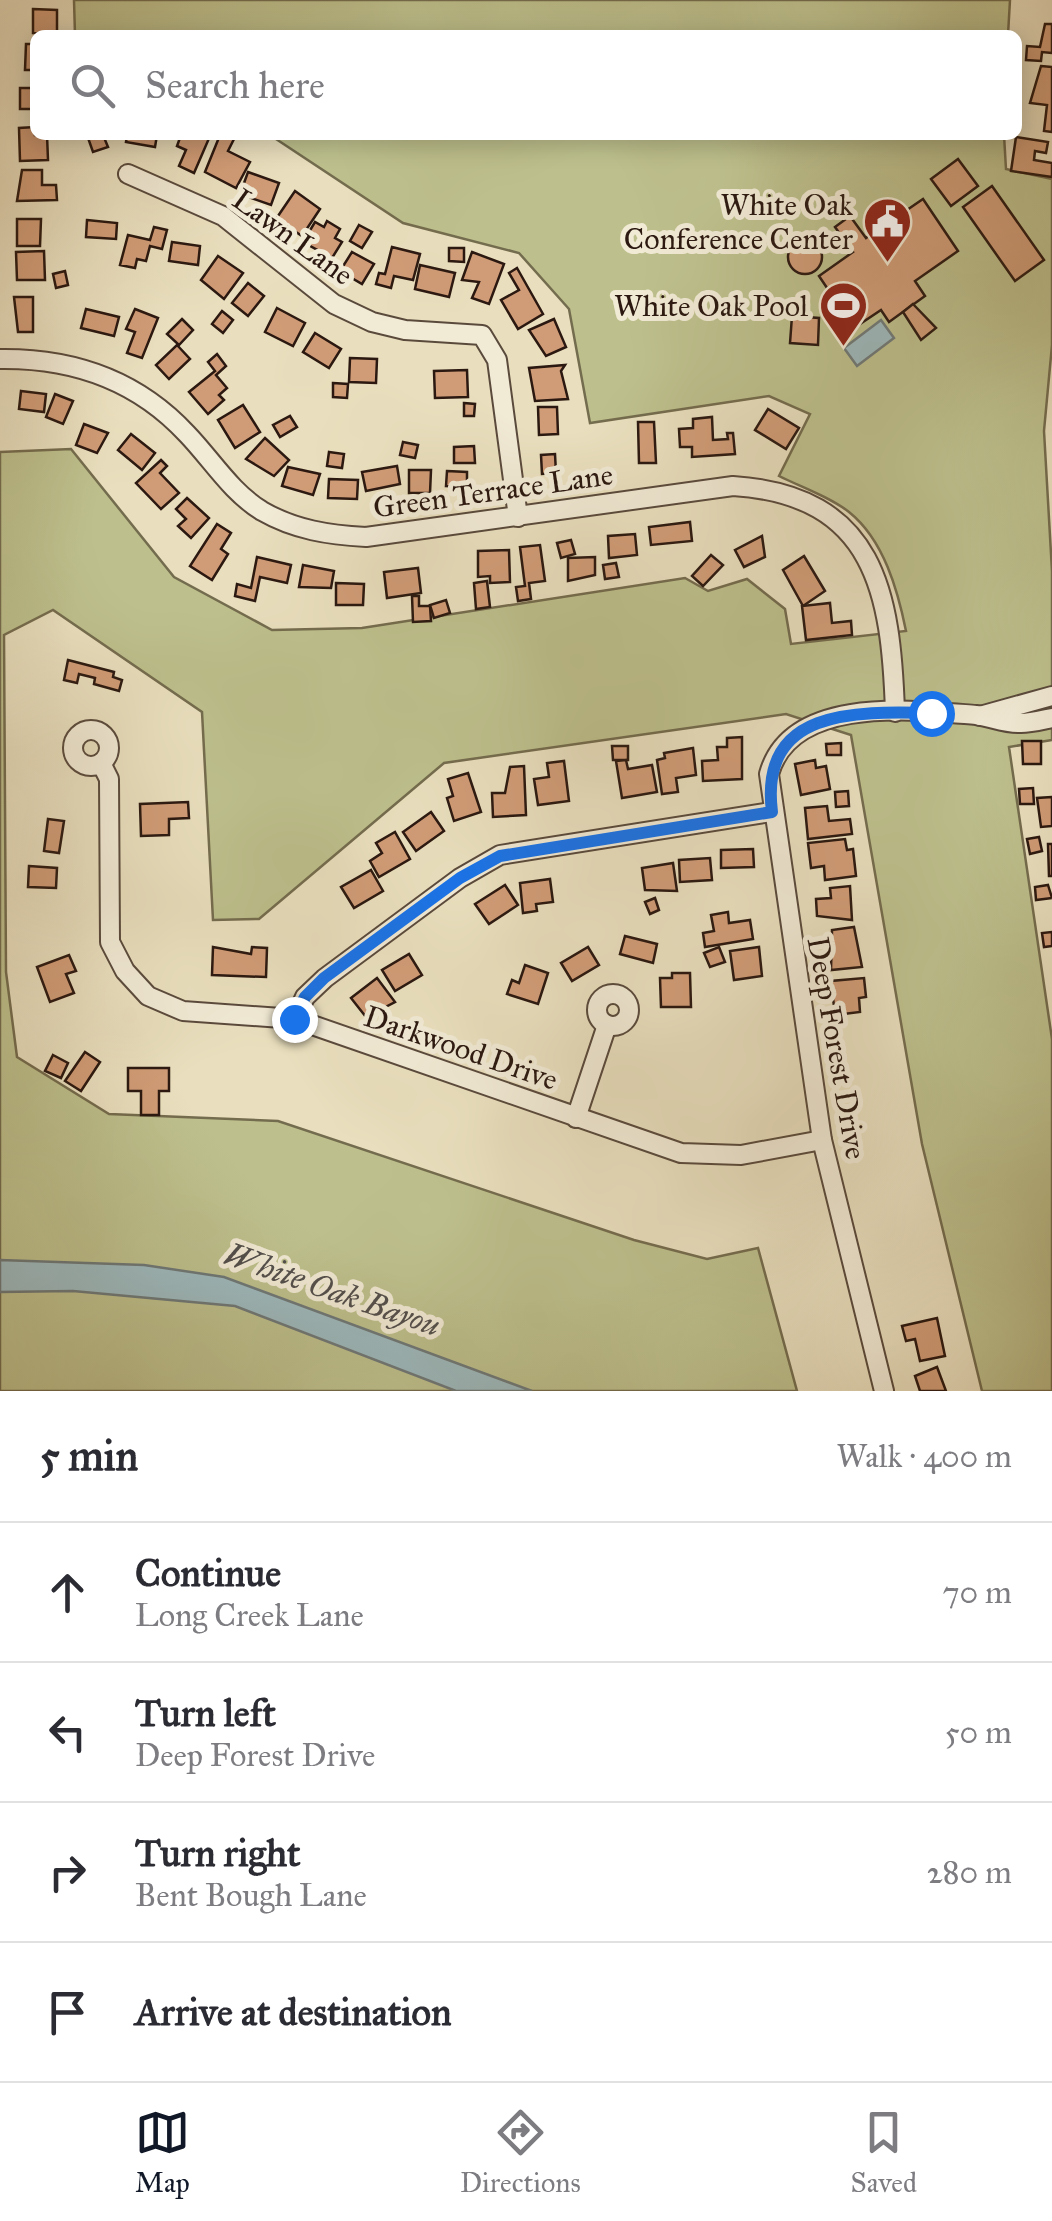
<!DOCTYPE html>
<meta charset="utf-8">
<style>
:root{--surface:#fff;--page:#f2f2f3;--text:#2b2b33;--muted:#7c7c81;--line:#e1e1e2;--accent:#111827}
body{margin:0;font-family:"IM FELL Great Primer",serif;background:var(--page);color:var(--text)}
.stop{position:absolute;width:30px;height:30px;margin:-22px;border:8px solid #1a73e8;border-radius:50%;background:#fff}
.stop.end{background:#1a73e8;border-color:#fff;box-shadow:0 2px 10px #0008}
.list{margin:0;padding:0;list-style:none}
h2{display:flex;justify-content:space-between;align-items:center;height:130px;margin:0;padding:0 40px;font-size:42px}
h2 small{font-size:32px;font-weight:400;color:var(--muted)}
.list li{display:grid;grid-template-columns:65px 1fr auto;gap:30px;align-items:center;box-sizing:border-box;height:140px;padding:0 40px;border-top:2px solid var(--line)}
.list b{display:block;font-size:38px;white-space:nowrap}
.list p{margin:0;font-size:32px;white-space:nowrap;color:var(--muted)}
.list em{font-size:32px;font-style:normal;color:var(--muted)}
.icon{flex:none;width:55px;height:55px;fill:none;stroke:currentColor;stroke-width:2;stroke-linecap:round;stroke-linejoin:round}
.map{position:relative;flex:none;width:1052px;height:1391px;overflow:hidden}
.search{position:absolute;background:var(--surface);box-shadow:0 5px 25px #0003;left:30px;right:30px;top:30px;height:110px;display:flex;align-items:center;gap:25px;box-sizing:border-box;padding:0 35px;border-radius:15px;color:var(--muted);font-size:38px}
.sheet{height:690px;background:var(--surface)}
nav{display:flex;justify-content:space-around;align-items:center;box-sizing:border-box;height:140px;border-top:2px solid var(--line);background:var(--surface);font-size:28px;color:var(--muted)}
nav a{display:grid;justify-items:center;gap:5px}
nav .on{color:var(--accent)}
.map>svg:first-child{display:block}
</style>
<div class="map">
<svg width="1052" height="1391" viewBox="0 0 1052 1391">
<rect width="100%" height="100%" fill="#e9dfbe"/>
<filter id="stains"><feTurbulence type="fractalNoise" baseFrequency=".002" numOctaves="4"/><feColorMatrix values="0 0 0 0 .2 0 0 0 0 .09 0 0 0 0 .02 0 0 0 .5 -.17"/></filter>
<radialGradient id="worn" r=".72"><stop offset=".6" stop-color="#630" stop-opacity="0"/><stop offset="1" stop-color="#630" stop-opacity=".3"/></radialGradient>
<g fill="#bdc08d" stroke="#746c4e" stroke-width="2.5">
<path d="M74,0H1010L1008,35H75Z"/>
<path d="M270,135H1004L1006,169L1052,179V345L1044,431L1052,571V740L1009,747L1052,1039V1391H982L922,1144L851,735L786,714L444,763L259,919L213,920L202,712L53,610L4,635L6,972L17,1057L109,1114L278,1121L634,1240L707,1259L758,1248L797,1391H0V452L71,449L174,577L272,630L362,628L685,578L708,591L747,579L785,609L791,644L906,631C898,591 884,540 849,512C830,497 801,487 779,476L810,414L769,396L590,423L569,309L519,253L403,223Z"/>
</g>
<g fill="#9db9bd" stroke="#6f7978" stroke-width="2.5">
<path d="M881,320L894,338L857,366L844,348Z"/>
<path d="M0,1260L144,1265L224,1277L532,1391H456L235,1306L73,1291L0,1292Z"/>
</g>
<g fill="#d09c77" stroke="#2b1810" stroke-width="2.5">
<path d="M33,9L57,10V34L33,33Z"/>
<path d="M1045,24H1052V53L1042,52L1041,61L1026,60L1027,46L1040,47Z"/>
<path d="M26,44H35V70H25Z"/>
<path d="M1041,66L1052,67V132L1044,131L1047,105L1030,103Z"/>
<rect x="20" y="88" width="15" height="21"/>
<path d="M35,127V135H47L48,160L20,161L19,128Z"/>
<path d="M87,135H103L108,147L93,152Z"/>
<path d="M127,135H157L155,147L126,142Z"/>
<path d="M181,135L210,136L194,173L179,166L186,150L177,146Z"/>
<path d="M220,135H236L228,151L250,162L236,188L205,172Z"/>
<path d="M1016,137L1048,142L1046,153L1035,151L1034,160L1052,163V177L1011,171Z"/>
<path d="M958,159L978,186L951,206L931,179Z"/>
<path d="M22,170H42V185H56L57,200L17,201Z"/>
<path d="M248,172L279,183L271,205L240,194Z"/>
<path d="M992,186L1044,260L1015,281L963,207Z"/>
<path d="M295,191L320,209L302,236L276,219Z"/>
<path d="M923,199L958,251L915,281L925,296L889,322L881,310L854,328L819,276L853,252L835,227L850,216L866,238Z"/>
<path d="M17,219H41L40,246H17Z"/>
<path d="M87,220L117,223L116,239L86,237Z"/>
<path d="M327,221L340,229L335,238L342,242L332,258L303,242L315,222L324,227Z"/>
<path d="M359,225L372,232L362,248L350,241Z"/>
<path d="M154,227L167,230L162,249L150,246L146,261L137,259L135,268L120,265L128,235L150,240Z"/>
<circle cx="805" cy="257" r="17"/>
<path d="M172,242L200,246L198,265L169,261Z"/>
<path d="M392,247L420,254L413,280L394,276L391,288L376,284L379,273L385,274Z"/>
<path d="M449,248H464V262L449,261Z"/>
<path d="M44,251L45,280H17L16,252Z"/>
<path d="M352,252L374,264L362,284L340,271Z"/>
<path d="M472,252L504,264L489,304L472,298L479,282L462,280Z"/>
<path d="M218,256L243,273L224,299L201,280Z"/>
<path d="M420,265L455,273L449,297L415,289Z"/>
<path d="M517,268L543,314L518,329L501,300L519,290L509,273Z"/>
<path d="M65,271L68,285L56,288L53,274Z"/>
<path d="M248,283L264,296L248,316L232,303Z"/>
<path d="M14,297H33V332H18Z"/>
<path d="M913,304L936,328L921,340L903,312Z"/>
<path d="M277,308L305,323L293,346L265,332Z"/>
<path d="M86,309L119,317L114,336L81,328Z"/>
<path d="M135,309L158,318L142,358L127,353L135,332L126,329Z"/>
<path d="M222,311L233,320L223,333L212,324Z"/>
<path d="M792,316L819,318L818,345L790,343Z"/>
<path d="M182,319L193,330L179,345L167,334Z"/>
<path d="M554,319L566,347L546,356L529,330Z"/>
<path d="M315,333L341,349L329,368L303,352Z"/>
<path d="M177,345L190,359L169,379L156,365Z"/>
<path d="M217,354L226,366L216,375L227,388L219,395L224,400L208,414L189,392L215,371L208,362Z"/>
<path d="M350,358L377,359L376,383L349,382Z"/>
<path d="M565,365L561,371L568,399L535,401L529,368Z"/>
<path d="M467,370L468,397L435,398L434,371Z"/>
<path d="M333,383L348,384L347,398L333,397Z"/>
<path d="M21,391L46,394L44,412L19,409Z"/>
<path d="M55,394L73,401L63,424L46,417Z"/>
<path d="M464,403L475,404L474,416H464Z"/>
<path d="M243,405L260,432L235,448L218,420Z"/>
<path d="M538,407H557L558,434L539,435Z"/>
<path d="M768,409L799,428L786,449L755,430Z"/>
<path d="M290,416L297,427L280,437L273,425Z"/>
<path d="M712,417L713,440L728,439L727,433H733L735,454L692,457V447H680L679,429L693,428V419Z"/>
<path d="M638,422H654L656,463H639Z"/>
<path d="M84,424L108,433L97,453L76,445Z"/>
<path d="M131,434L155,453L142,470L118,450Z"/>
<path d="M265,438L289,460L274,476L246,459Z"/>
<path d="M403,442L418,445L415,458L400,455Z"/>
<path d="M474,446L475,463H454V447Z"/>
<path d="M329,452L344,454L342,468L327,466Z"/>
<path d="M555,454L556,473L542,474L541,455Z"/>
<path d="M161,460L167,466L160,473L179,493L161,509L136,483Z"/>
<path d="M397,466L400,484L366,491L362,472Z"/>
<path d="M288,467L320,474L313,495L282,486Z"/>
<path d="M409,470H431L430,493H409Z"/>
<path d="M447,471L467,472V487L446,486Z"/>
<path d="M329,479L358,480L357,499L328,498Z"/>
<path d="M187,498L209,518L191,538L178,526L186,519L176,509Z"/>
<path d="M690,522L692,541L651,545L649,527Z"/>
<path d="M217,524L231,533L221,549L228,554L212,580L190,566Z"/>
<path d="M635,534L637,555L609,558L608,536Z"/>
<path d="M762,536L765,557L744,567L735,550Z"/>
<path d="M571,540L575,554L561,558L557,543Z"/>
<path d="M540,545L545,581L529,583L531,599L518,601L516,587L525,586L520,547Z"/>
<path d="M509,550L510,582L490,583V576L478,577V551Z"/>
<path d="M711,555L723,565L703,586L692,576Z"/>
<path d="M804,556L825,591L803,606L783,570Z"/>
<path d="M257,557L291,565L287,583L260,577L255,601L235,596L237,584L251,588Z"/>
<path d="M595,557V575L568,581V558Z"/>
<path d="M616,563L619,577L605,579L603,565Z"/>
<path d="M303,565L334,571L331,588L299,587Z"/>
<path d="M418,568L421,593L387,598L384,572Z"/>
<path d="M487,581L490,607L476,609L474,583Z"/>
<path d="M336,583L364,584L363,605H336Z"/>
<path d="M412,596H419V606H430L431,621L413,622Z"/>
<path d="M446,600L450,613L434,618L430,605Z"/>
<path d="M830,603L832,623L851,621L852,635L806,640L802,606Z"/>
<path d="M68,660L114,672L113,677L122,680L119,691L94,684L95,678L79,674L77,683L64,680Z"/>
<path d="M742,737V779L703,781L702,761L718,760L717,747H727V738Z"/>
<path d="M1022,741H1041V764H1023Z"/>
<path d="M841,743V755H827L826,744Z"/>
<path d="M612,746H628V760H613Z"/>
<path d="M693,748L696,775L676,778L678,792L662,794L657,760L665,758L664,753Z"/>
<path d="M626,760L628,769L652,765L657,792L622,798L616,761Z"/>
<path d="M815,760L816,768L826,766L830,789L801,795L795,764Z"/>
<path d="M564,761L569,801L538,805L534,779L549,777L547,763Z"/>
<path d="M524,766L526,815L493,817L492,793H505L510,767Z"/>
<path d="M468,773L481,812L454,821L447,798L453,796L448,779Z"/>
<path d="M1033,788L1034,804H1020L1019,789Z"/>
<path d="M848,791L849,806L836,807L835,792Z"/>
<path d="M1052,797V826L1041,827L1037,798Z"/>
<path d="M188,802L189,818L169,819V835L141,836L140,804Z"/>
<path d="M827,806L829,821L850,819L852,834L808,839L805,808Z"/>
<path d="M431,812L444,831L416,851L403,832Z"/>
<path d="M48,819L64,821L59,853L44,851Z"/>
<path d="M395,832L410,859L379,877L370,861L382,853L376,843Z"/>
<path d="M1039,837L1042,851L1030,854L1027,839Z"/>
<path d="M845,839L847,850L853,849L856,876L825,880L824,866L811,868L808,843Z"/>
<path d="M1048,844H1052V876H1049Z"/>
<path d="M753,849L754,867L721,868V850Z"/>
<path d="M710,858L712,880L680,882L679,860Z"/>
<path d="M673,863L677,891L645,890L642,868Z"/>
<path d="M29,866L57,868L56,888L28,887Z"/>
<path d="M371,870L383,891L354,908L341,887Z"/>
<path d="M550,879L553,902L536,904L537,911L523,913L520,883Z"/>
<path d="M505,885L518,905L489,924L475,904Z"/>
<path d="M1048,885L1052,898L1036,900L1035,887Z"/>
<path d="M850,886L852,920L817,916L816,899L831,898L830,888Z"/>
<path d="M655,898L659,910L650,914L645,902Z"/>
<path d="M728,912L729,923L750,920L753,939L705,947L703,933L714,931L711,915Z"/>
<path d="M854,927L862,967L831,970L832,930Z"/>
<path d="M1052,932V946L1044,947L1042,933Z"/>
<path d="M625,936L657,944L653,963L620,954Z"/>
<path d="M213,947L251,954L252,947L267,948L266,977L212,975Z"/>
<path d="M588,947L599,965L572,981L561,963Z"/>
<path d="M719,947L725,962L710,967L704,953Z"/>
<path d="M759,947L762,976L734,980L730,951Z"/>
<path d="M409,954L422,975L395,991L382,970Z"/>
<path d="M69,955L76,971L66,974L74,993L50,1002L37,967Z"/>
<path d="M525,965L548,973L538,1004L507,994L512,980L519,983Z"/>
<path d="M672,973H690L691,1007H661L660,978H672Z"/>
<path d="M377,978L395,1002L366,1017L351,998Z"/>
<path d="M864,978L866,997L859,998L860,1012L835,1015L831,981Z"/>
<path d="M85,1052L100,1062L81,1091L65,1081Z"/>
<path d="M53,1055L68,1063L61,1078L45,1071Z"/>
<path d="M128,1068H169V1091H159V1115H141V1091H128Z"/>
<path d="M937,1318L945,1356L920,1361L915,1339L906,1341L902,1326Z"/>
<path d="M937,1367L946,1391H920L915,1376Z"/>
</g>
<g fill="none" stroke-linecap="round" stroke-linejoin="round">
<defs>
<g id="minor">
<path d="M128,174L223,216L334,304L372,322L405,330L482,335L497,360L518,517"/>
<path d="M0,359C72,358 137,380 187,434C212,460 231,492 262,511C295,530 329,535 366,537L733,486C876,495 891,594 895,712"/>
<path d="M980,716L1052,696"/>
<circle cx="91" cy="748" r="18"/>
<path d="M101,763L109,779L110,942L125,971L148,996L183,1011L295,1019L681,1153L741,1155L822,1140"/>
<circle cx="613" cy="1010" r="16"/>
<path d="M295,1019L305,997L325,978L460,878L500,855L771,812"/>
<path d="M576,1118L607,1025"/>
<path d="M884,1391L822,1140L769,774C791,695 913,710 976,715C991,717 1006,724 1021,723C1031,723 1042,720 1052,718"/>
</g>
</defs>
<use href="#minor" stroke="#5a4a3c" stroke-width="22"/>
<use href="#minor" stroke="#f1ead5" stroke-width="18"/>
</g>
<g fill="none" stroke-linecap="round" stroke-linejoin="round">
<path stroke="#1a73e8" stroke-width="12" d="M294,1019L305,997L324,978L460,878L500,856L772,812C759,709 854,711 931,713"/>
</g>
<defs>
<symbol id="civic-pin" viewBox="-11 -11 22 30"><path d="M0 17L-7.5 6A9.5 9.5 0 1 1 7.5 6Z" fill="#8f2418" stroke="#f1ead5"/><path d="M-.6-6.5H3V-4.5H.6V-3L4-1V1h2V6H-6V1h2V-1L-.6-3ZM-1.2 2.5V6h2.4V2.5Z" fill="#fff"/></symbol>
<symbol id="stadium-pin" viewBox="-11 -11 22 30"><path d="M0 17L-7.5 6A9.5 9.5 0 1 1 7.5 6Z" fill="#8f2418" stroke="#f1ead5"/><path d="M0-5a6.5 5 0 1 0 0 10a6.5 5 0 1 0 0-10ZM-3.5-1.8h7v3.6h-7Z" fill="#fff"/></symbol>
</defs>
<g fill-rule="evenodd">
<use href="#civic-pin" x="860" y="194" width="55" height="75"/>
<use href="#stadium-pin" x="816" y="278" width="55" height="75"/>
</g>
<g text-anchor="middle" dominant-baseline="central" stroke-width="10" stroke-linejoin="round" paint-order="stroke">
<g font-size="30" fill="#2b1810" stroke="#f1ead5" text-anchor="end">
<text x="853" y="205">White Oak<tspan x="853" dy="34">Conference Center</tspan></text>
<text x="808" y="306">White Oak Pool</text>
</g>
<g font-size="30" fill="#2b1810" stroke="#f1ead5">
<text transform="translate(293 237) rotate(36)">Lawn Lane</text>
<text transform="translate(493 491) rotate(-8)">Green Terrace Lane</text>
<text transform="translate(461 1048) rotate(19)">Darkwood Drive</text>
<text transform="translate(837 1048) rotate(80)">Deep Forest Drive</text>
</g>
<g font-size="32" font-style="italic" fill="#53504d" stroke="#f1ead5">
<text transform="translate(332 1290) rotate(19)">White Oak Bayou</text>
</g>
</g>
<rect width="100%" height="100%" filter="url(#stains)"/>
<rect width="100%" height="100%" fill="url(#worn)"/>
</svg>
<div class="stop" style="left:931px;top:713px"></div>
<div class="stop end" style="left:294px;top:1019px"></div>
<div class="search"><svg class="icon" aria-label="search" viewBox="0 0 24 24"><circle cx="10" cy="10" r="6"/><path d="M15 15l6 6"/></svg>Search here</div>
</div>
<section class="sheet">
<h2>5 min<small>Walk · 400 m</small></h2>
<ul class="list">
<li><svg class="icon" aria-label="ahead" viewBox="0 0 24 24"><path d="M12 20V5M6 11l6-6 6 6"/></svg><div><b>Continue</b><p>Long Creek Lane</p></div><em>70 m</em></li>
<li><svg class="icon" aria-label="left" viewBox="0 0 24 24"><path d="M17 20v-9H6M10 6l-5 5 5 5"/></svg><div><b>Turn left</b><p>Deep Forest Drive</p></div><em>50 m</em></li>
<li><svg class="icon" aria-label="right" viewBox="0 0 24 24"><path d="M7 20v-9h11M14 6l5 5-5 5"/></svg><div><b>Turn right</b><p>Bent Bough Lane</p></div><em>280 m</em></li>
<li><svg class="icon" aria-label="arrive" viewBox="0 0 24 24"><path d="M6 21V4h12l-3 4 3 4H6"/></svg><div><b>Arrive at destination</b></div></li>
</ul>
</section>
<nav>
<a class="on"><svg class="icon" aria-label="map" viewBox="0 0 24 24"><path d="M3 6l6-2 6 2 6-2v14l-6 2-6-2-6 2zM9 4v14M15 6v14"/></svg>Map</a>
<a><svg class="icon" aria-label="directions" viewBox="0 0 24 24"><path d="M12 3l9 9-9 9-9-9zM9 14v-3h6M13 9l2 2-2 2"/></svg>Directions</a>
<a><svg class="icon" aria-label="saved" viewBox="0 0 24 24"><path d="M7 4h10v16l-5-4-5 4z"/></svg>Saved</a>
</nav>
